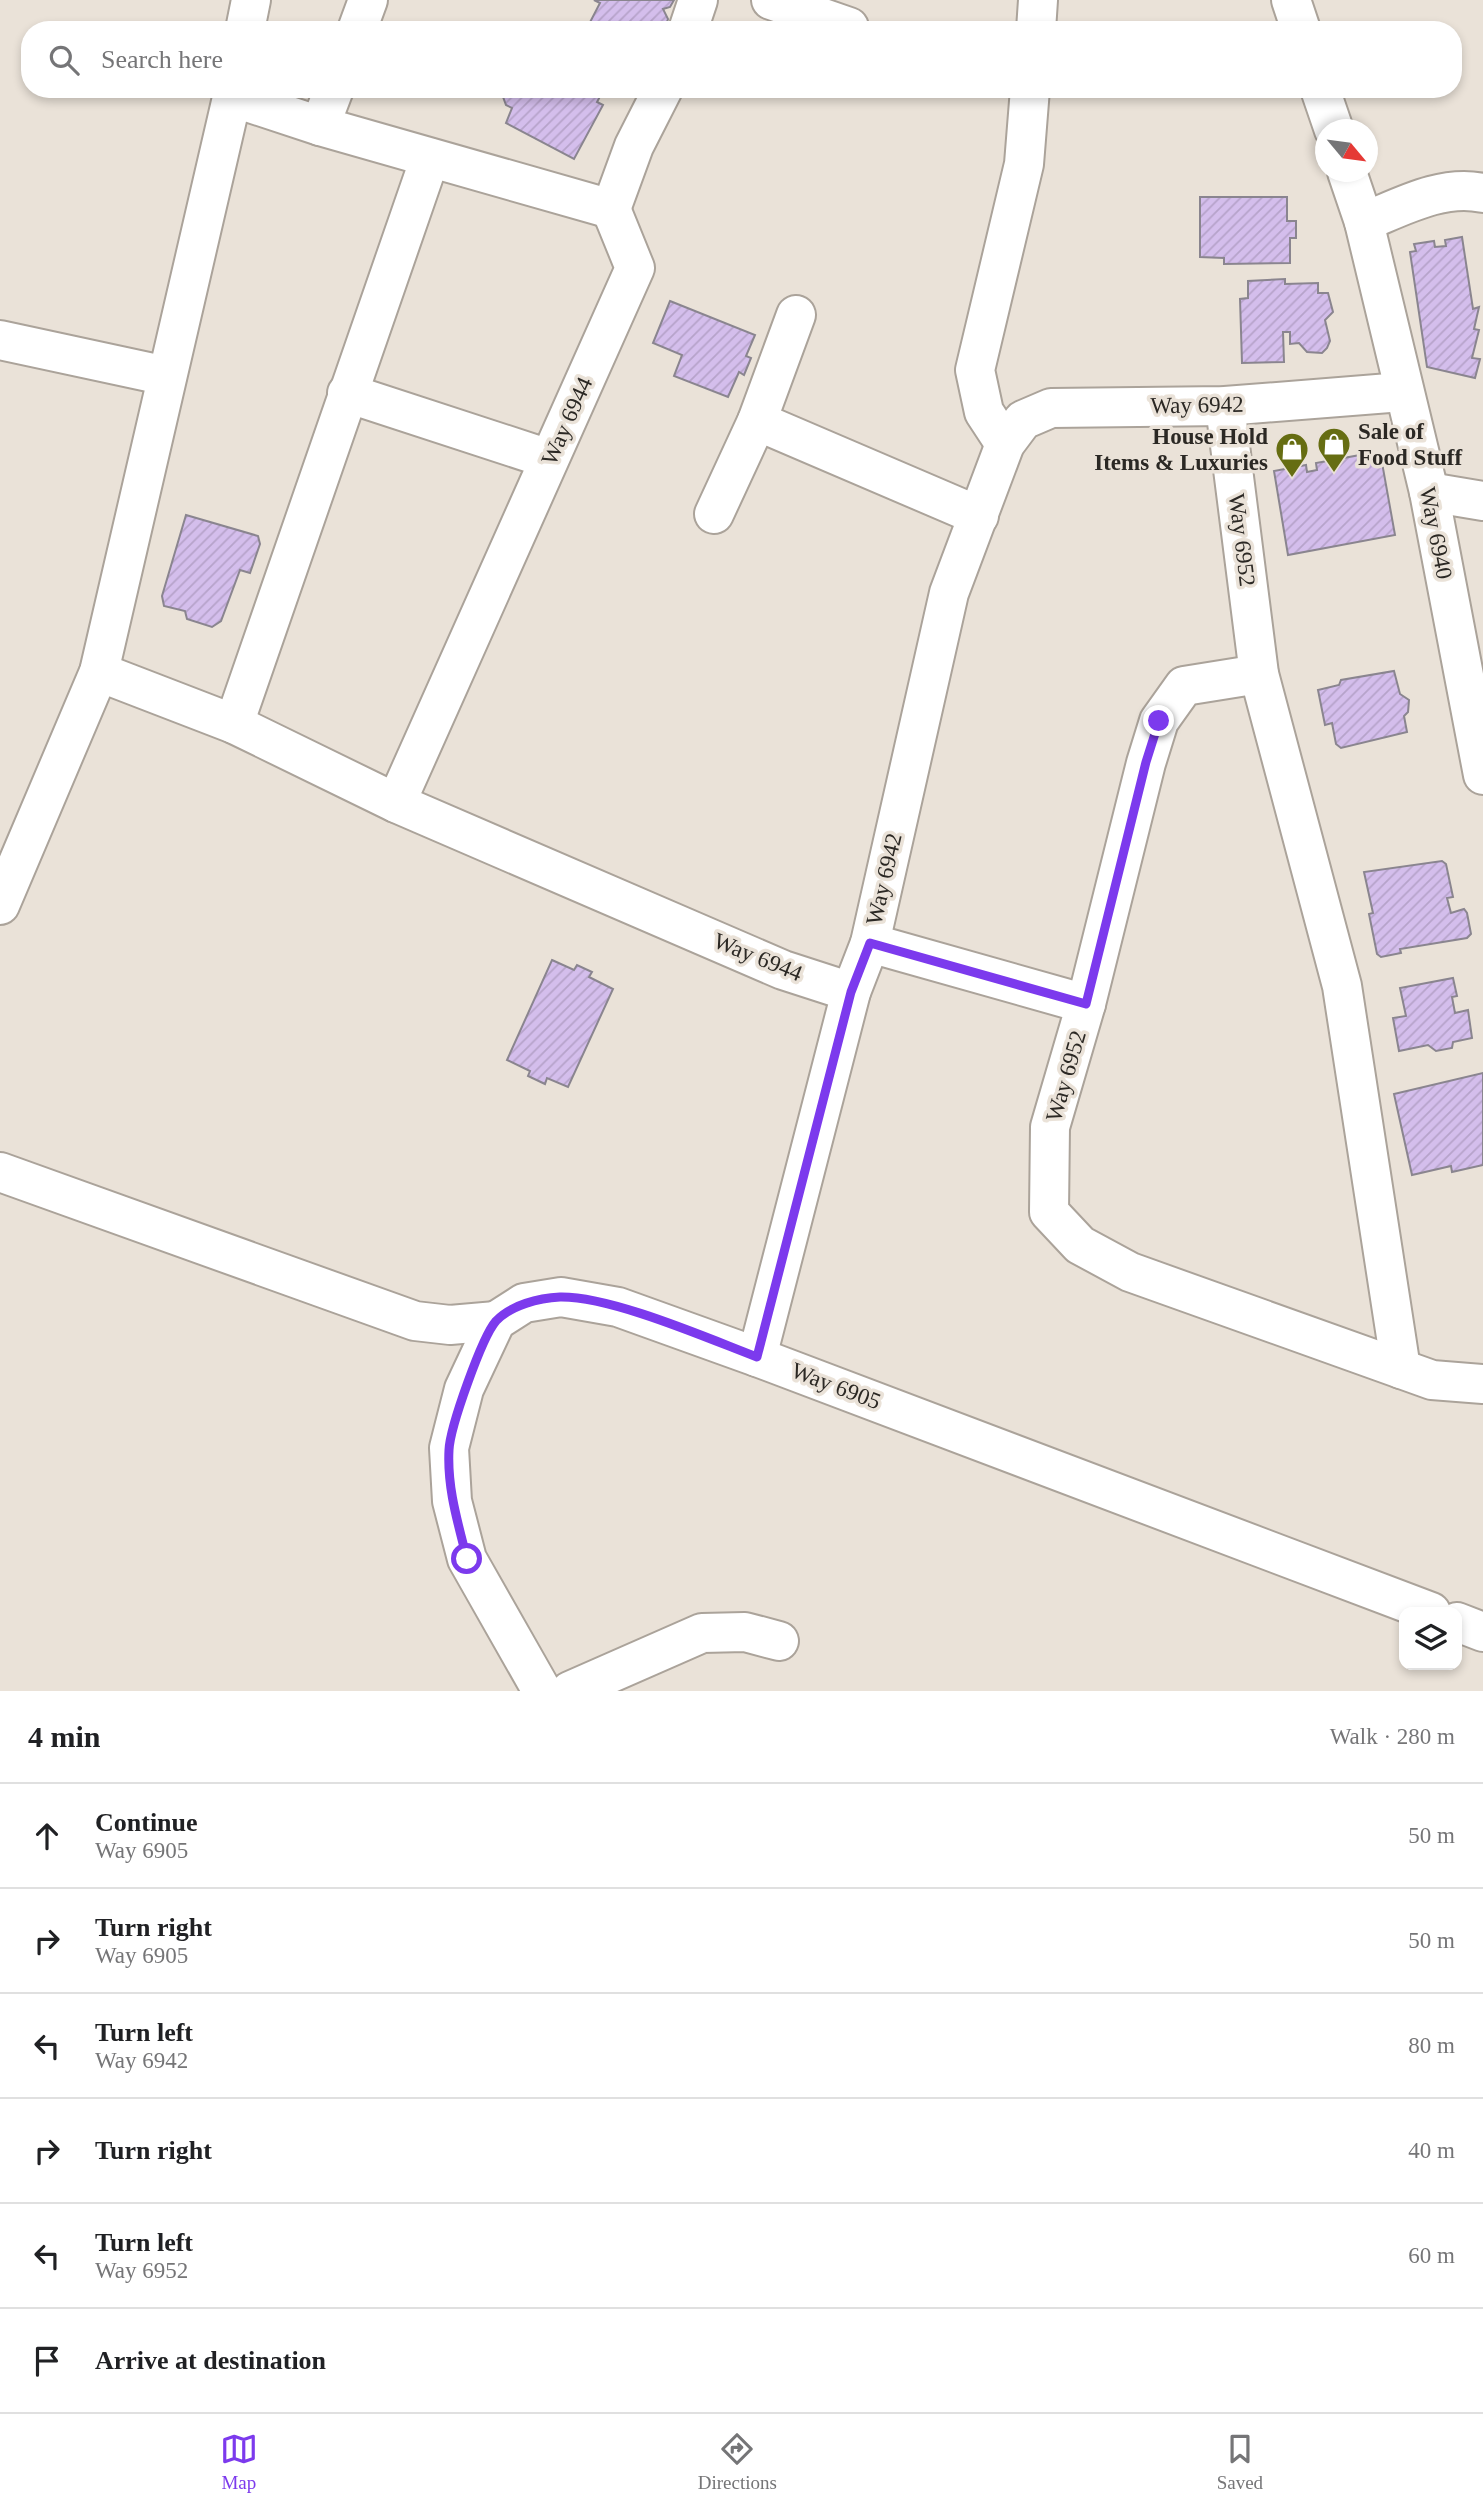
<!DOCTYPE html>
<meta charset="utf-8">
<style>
:root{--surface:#fff;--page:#f2f2f2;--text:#202124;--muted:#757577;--line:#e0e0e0;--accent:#7c3aed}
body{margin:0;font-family:"Times New Roman",serif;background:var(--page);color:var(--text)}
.controls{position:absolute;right:21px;bottom:21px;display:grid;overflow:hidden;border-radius:14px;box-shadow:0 4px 10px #0003}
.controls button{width:63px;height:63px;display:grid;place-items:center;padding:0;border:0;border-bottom:2px solid var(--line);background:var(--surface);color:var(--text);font:35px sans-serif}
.compass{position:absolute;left:1315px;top:119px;width:63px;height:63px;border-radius:50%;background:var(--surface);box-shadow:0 4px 10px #0003;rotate:119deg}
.stop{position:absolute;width:21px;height:21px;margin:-16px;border:5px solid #7c3aed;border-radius:50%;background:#fff}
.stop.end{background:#7c3aed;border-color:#fff;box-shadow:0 2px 7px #0008}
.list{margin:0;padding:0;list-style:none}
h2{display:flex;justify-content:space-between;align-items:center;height:91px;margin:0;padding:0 28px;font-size:30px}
h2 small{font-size:23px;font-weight:400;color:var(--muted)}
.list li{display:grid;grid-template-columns:46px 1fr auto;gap:21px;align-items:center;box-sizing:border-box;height:105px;padding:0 28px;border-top:2px solid var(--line)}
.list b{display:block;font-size:26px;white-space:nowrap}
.list p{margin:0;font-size:23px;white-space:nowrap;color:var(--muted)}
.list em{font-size:23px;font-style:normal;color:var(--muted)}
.icon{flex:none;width:38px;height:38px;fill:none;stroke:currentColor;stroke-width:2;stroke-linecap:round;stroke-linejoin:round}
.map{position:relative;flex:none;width:1483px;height:1691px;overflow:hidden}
.search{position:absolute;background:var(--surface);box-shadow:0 4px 10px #0003;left:21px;right:21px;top:21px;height:77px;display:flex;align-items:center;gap:18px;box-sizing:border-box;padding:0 24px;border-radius:28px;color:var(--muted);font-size:26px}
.sheet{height:721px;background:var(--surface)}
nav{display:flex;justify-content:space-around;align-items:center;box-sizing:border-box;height:98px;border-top:2px solid var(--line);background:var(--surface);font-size:19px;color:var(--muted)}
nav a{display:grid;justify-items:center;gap:4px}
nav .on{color:var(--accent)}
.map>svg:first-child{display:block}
</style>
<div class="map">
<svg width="1483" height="1691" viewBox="0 0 1483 1691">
<defs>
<pattern id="building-hatch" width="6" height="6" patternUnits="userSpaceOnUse" patternTransform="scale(1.75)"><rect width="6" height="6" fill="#d4beec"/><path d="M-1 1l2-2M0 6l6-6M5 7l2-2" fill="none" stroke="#b6a3ca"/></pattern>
</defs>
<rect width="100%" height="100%" fill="#eae2d8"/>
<g fill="url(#building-hatch)" stroke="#8a858f" stroke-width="2">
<path d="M594,0H674L670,7L663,9L668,19L664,30H586L600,3Z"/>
<path d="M505,89H604L597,102L603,105L574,159L506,123L512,108L506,105L502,94Z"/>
<path d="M1200,197H1287V221H1296V238H1290V263L1224,264V258L1200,257Z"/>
<path d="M1462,237L1473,309L1479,307L1474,329L1479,330L1472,358L1480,359L1475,378L1427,367L1410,252L1416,251L1414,244L1434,241L1435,247L1446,246L1445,240Z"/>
<path d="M1285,279V284L1318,283V293H1328L1333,312L1325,320L1330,341L1327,348L1322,353L1307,352L1299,343L1290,344V332H1283L1284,362L1242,363L1240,299L1248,298V281Z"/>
<path d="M670,301L755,335L746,356L751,358L744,375L739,372L728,397L674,376L682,355L653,343Z"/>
<path d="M1371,453L1372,458L1381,457L1395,535L1288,555L1274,471L1306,465L1307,472L1317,470L1316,463Z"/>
<path d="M186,515L258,536L260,544L250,573L240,570L221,621L212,627L187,619L185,611L164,606L162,596Z"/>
<path d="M1394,671L1400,694L1409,700L1408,712L1404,716L1407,732L1341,748L1336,744L1332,723L1325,725L1318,690L1339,685L1341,680Z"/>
<path d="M1442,861L1446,864L1453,897L1447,898L1451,913L1464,909L1467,913L1471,934L1467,938L1400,949L1401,953L1381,957L1377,954L1369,914L1373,913L1364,872Z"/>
<path d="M552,960L574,970L577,965L592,972L589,977L613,989L568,1087L547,1078L545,1084L528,1076L530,1071L507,1060Z"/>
<path d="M1453,978L1457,996L1452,997L1455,1013L1468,1010L1472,1038L1453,1042L1452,1048L1436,1051L1428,1045L1399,1051L1393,1018L1406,1016L1400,988Z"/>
<path d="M1483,1073V1165L1452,1172L1451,1166L1412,1175L1394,1094Z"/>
</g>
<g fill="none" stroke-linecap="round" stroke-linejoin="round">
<defs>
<g id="minor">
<path d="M771,0L849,27"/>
<path d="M1291,0L1301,30"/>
<path d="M245,30L251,0"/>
<path d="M357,30L368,0"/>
<path d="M688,30L698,0"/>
<path d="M1036,30L1038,0"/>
<path d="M1320,89L1334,130"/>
<path d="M232,97L320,126L611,209"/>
<path d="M320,126L334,89"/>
<path d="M1347,172L1364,222L1429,492L1483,775"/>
<path d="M611,209L634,146L663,89"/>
<path d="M1364,222C1401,207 1442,184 1483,193"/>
<path d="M0,340L167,376"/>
<path d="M347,393L549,459"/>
<path d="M1225,406L1259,674L1342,986L1401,1369"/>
<path d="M757,421L979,516"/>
<path d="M1005,444L984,412L975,370L1024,164L1030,89"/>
<path d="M1429,492L1483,501"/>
<path d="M714,514L757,421L796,315"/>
<path d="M99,672L234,724L396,803L783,970L851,992"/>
<path d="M1259,674L1184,686L1159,721L1146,763L1086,1004L1050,1127L1049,1212L1080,1245L1130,1272L1432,1380L1483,1384"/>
<path d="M234,724L430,158"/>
<path d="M396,803L635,268L611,209"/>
<path d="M0,905L99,672L234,89"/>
<path d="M870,943L1086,1004"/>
<path d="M0,1172L415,1321L450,1325L496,1321"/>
<path d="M757,1357L851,992L870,943L949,593L1005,444L1023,420L1051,408L1225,406L1402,392"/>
<path d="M1457,1622L1483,1632"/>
<path d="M542,1691L467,1559L452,1501L449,1448L464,1389L496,1321L524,1303L561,1297L618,1307L757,1357L1431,1612"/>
<path d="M570,1691L702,1633L745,1632L779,1641"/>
</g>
</defs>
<use href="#minor" stroke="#aba39a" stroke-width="42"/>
<use href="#minor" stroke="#fff" stroke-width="38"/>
</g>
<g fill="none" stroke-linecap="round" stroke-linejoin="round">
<path stroke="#7c3aed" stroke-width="9" d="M467,1559C458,1523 447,1488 449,1450C450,1427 482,1337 496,1321C511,1305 539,1298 560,1297C611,1296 707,1338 757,1357L851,992L870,943L1086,1004L1146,762L1159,721"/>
</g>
<defs>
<symbol id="shop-pin" viewBox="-11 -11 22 30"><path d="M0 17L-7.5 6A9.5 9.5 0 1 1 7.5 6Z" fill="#666d12" stroke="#eae2d8"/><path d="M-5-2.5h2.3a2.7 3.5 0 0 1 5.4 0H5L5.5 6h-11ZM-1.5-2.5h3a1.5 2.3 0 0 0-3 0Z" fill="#fff"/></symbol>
</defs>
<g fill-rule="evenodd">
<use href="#shop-pin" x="1315" y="425" width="38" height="52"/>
<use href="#shop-pin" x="1273" y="430" width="38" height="52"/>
</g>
<g text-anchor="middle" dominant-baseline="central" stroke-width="7" stroke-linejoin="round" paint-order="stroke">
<g font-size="23" fill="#2b2824" stroke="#eae2d8">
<text transform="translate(1197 405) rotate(-1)">Way 6942</text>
<text transform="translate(567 421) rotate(-66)">Way 6944</text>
<text transform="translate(1436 533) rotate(79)">Way 6940</text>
<text transform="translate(1242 540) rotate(83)">Way 6952</text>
<text transform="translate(884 879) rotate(-77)">Way 6942</text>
<text transform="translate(758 957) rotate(22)">Way 6944</text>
<text transform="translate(1066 1076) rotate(-74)">Way 6952</text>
<text transform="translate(836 1386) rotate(21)">Way 6905</text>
</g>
<g font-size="23" font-weight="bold" fill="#2b2824" stroke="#eae2d8" text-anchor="start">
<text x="1358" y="431">Sale of<tspan x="1358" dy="26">Food Stuff</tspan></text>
<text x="1268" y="436" text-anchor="end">House Hold<tspan x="1268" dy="26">Items &amp; Luxuries</tspan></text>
</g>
</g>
</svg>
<div class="controls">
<button><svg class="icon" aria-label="layers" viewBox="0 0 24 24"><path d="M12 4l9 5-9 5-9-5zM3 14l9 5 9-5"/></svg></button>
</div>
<svg class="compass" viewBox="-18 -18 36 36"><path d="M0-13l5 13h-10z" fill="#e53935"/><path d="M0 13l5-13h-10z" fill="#757577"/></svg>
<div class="stop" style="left:467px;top:1559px"></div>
<div class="stop end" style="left:1159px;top:721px"></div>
<div class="search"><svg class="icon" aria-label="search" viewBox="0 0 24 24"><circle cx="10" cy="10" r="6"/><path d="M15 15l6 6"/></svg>Search here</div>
</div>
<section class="sheet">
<h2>4 min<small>Walk · 280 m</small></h2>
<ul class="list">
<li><svg class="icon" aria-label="ahead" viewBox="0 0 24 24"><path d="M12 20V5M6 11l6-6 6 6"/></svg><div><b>Continue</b><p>Way 6905</p></div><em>50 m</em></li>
<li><svg class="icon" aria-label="right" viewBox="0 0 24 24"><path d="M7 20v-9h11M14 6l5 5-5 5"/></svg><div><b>Turn right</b><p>Way 6905</p></div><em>50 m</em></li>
<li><svg class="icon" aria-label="left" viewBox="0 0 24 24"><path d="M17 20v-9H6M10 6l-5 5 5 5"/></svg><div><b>Turn left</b><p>Way 6942</p></div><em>80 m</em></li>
<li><svg class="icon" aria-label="right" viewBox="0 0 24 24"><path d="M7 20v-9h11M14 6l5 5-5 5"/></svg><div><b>Turn right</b></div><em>40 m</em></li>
<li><svg class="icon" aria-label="left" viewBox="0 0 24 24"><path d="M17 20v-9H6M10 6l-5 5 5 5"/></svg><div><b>Turn left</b><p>Way 6952</p></div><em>60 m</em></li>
<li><svg class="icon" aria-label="arrive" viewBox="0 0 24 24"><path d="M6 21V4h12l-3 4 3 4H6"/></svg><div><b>Arrive at destination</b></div></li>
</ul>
</section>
<nav>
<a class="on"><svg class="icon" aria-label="map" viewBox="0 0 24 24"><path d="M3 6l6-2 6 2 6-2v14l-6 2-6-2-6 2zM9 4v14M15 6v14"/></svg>Map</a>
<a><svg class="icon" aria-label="directions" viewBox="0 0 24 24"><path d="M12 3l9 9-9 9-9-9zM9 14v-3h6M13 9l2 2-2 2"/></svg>Directions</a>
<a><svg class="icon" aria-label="saved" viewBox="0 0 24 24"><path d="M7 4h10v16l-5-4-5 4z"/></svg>Saved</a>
</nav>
